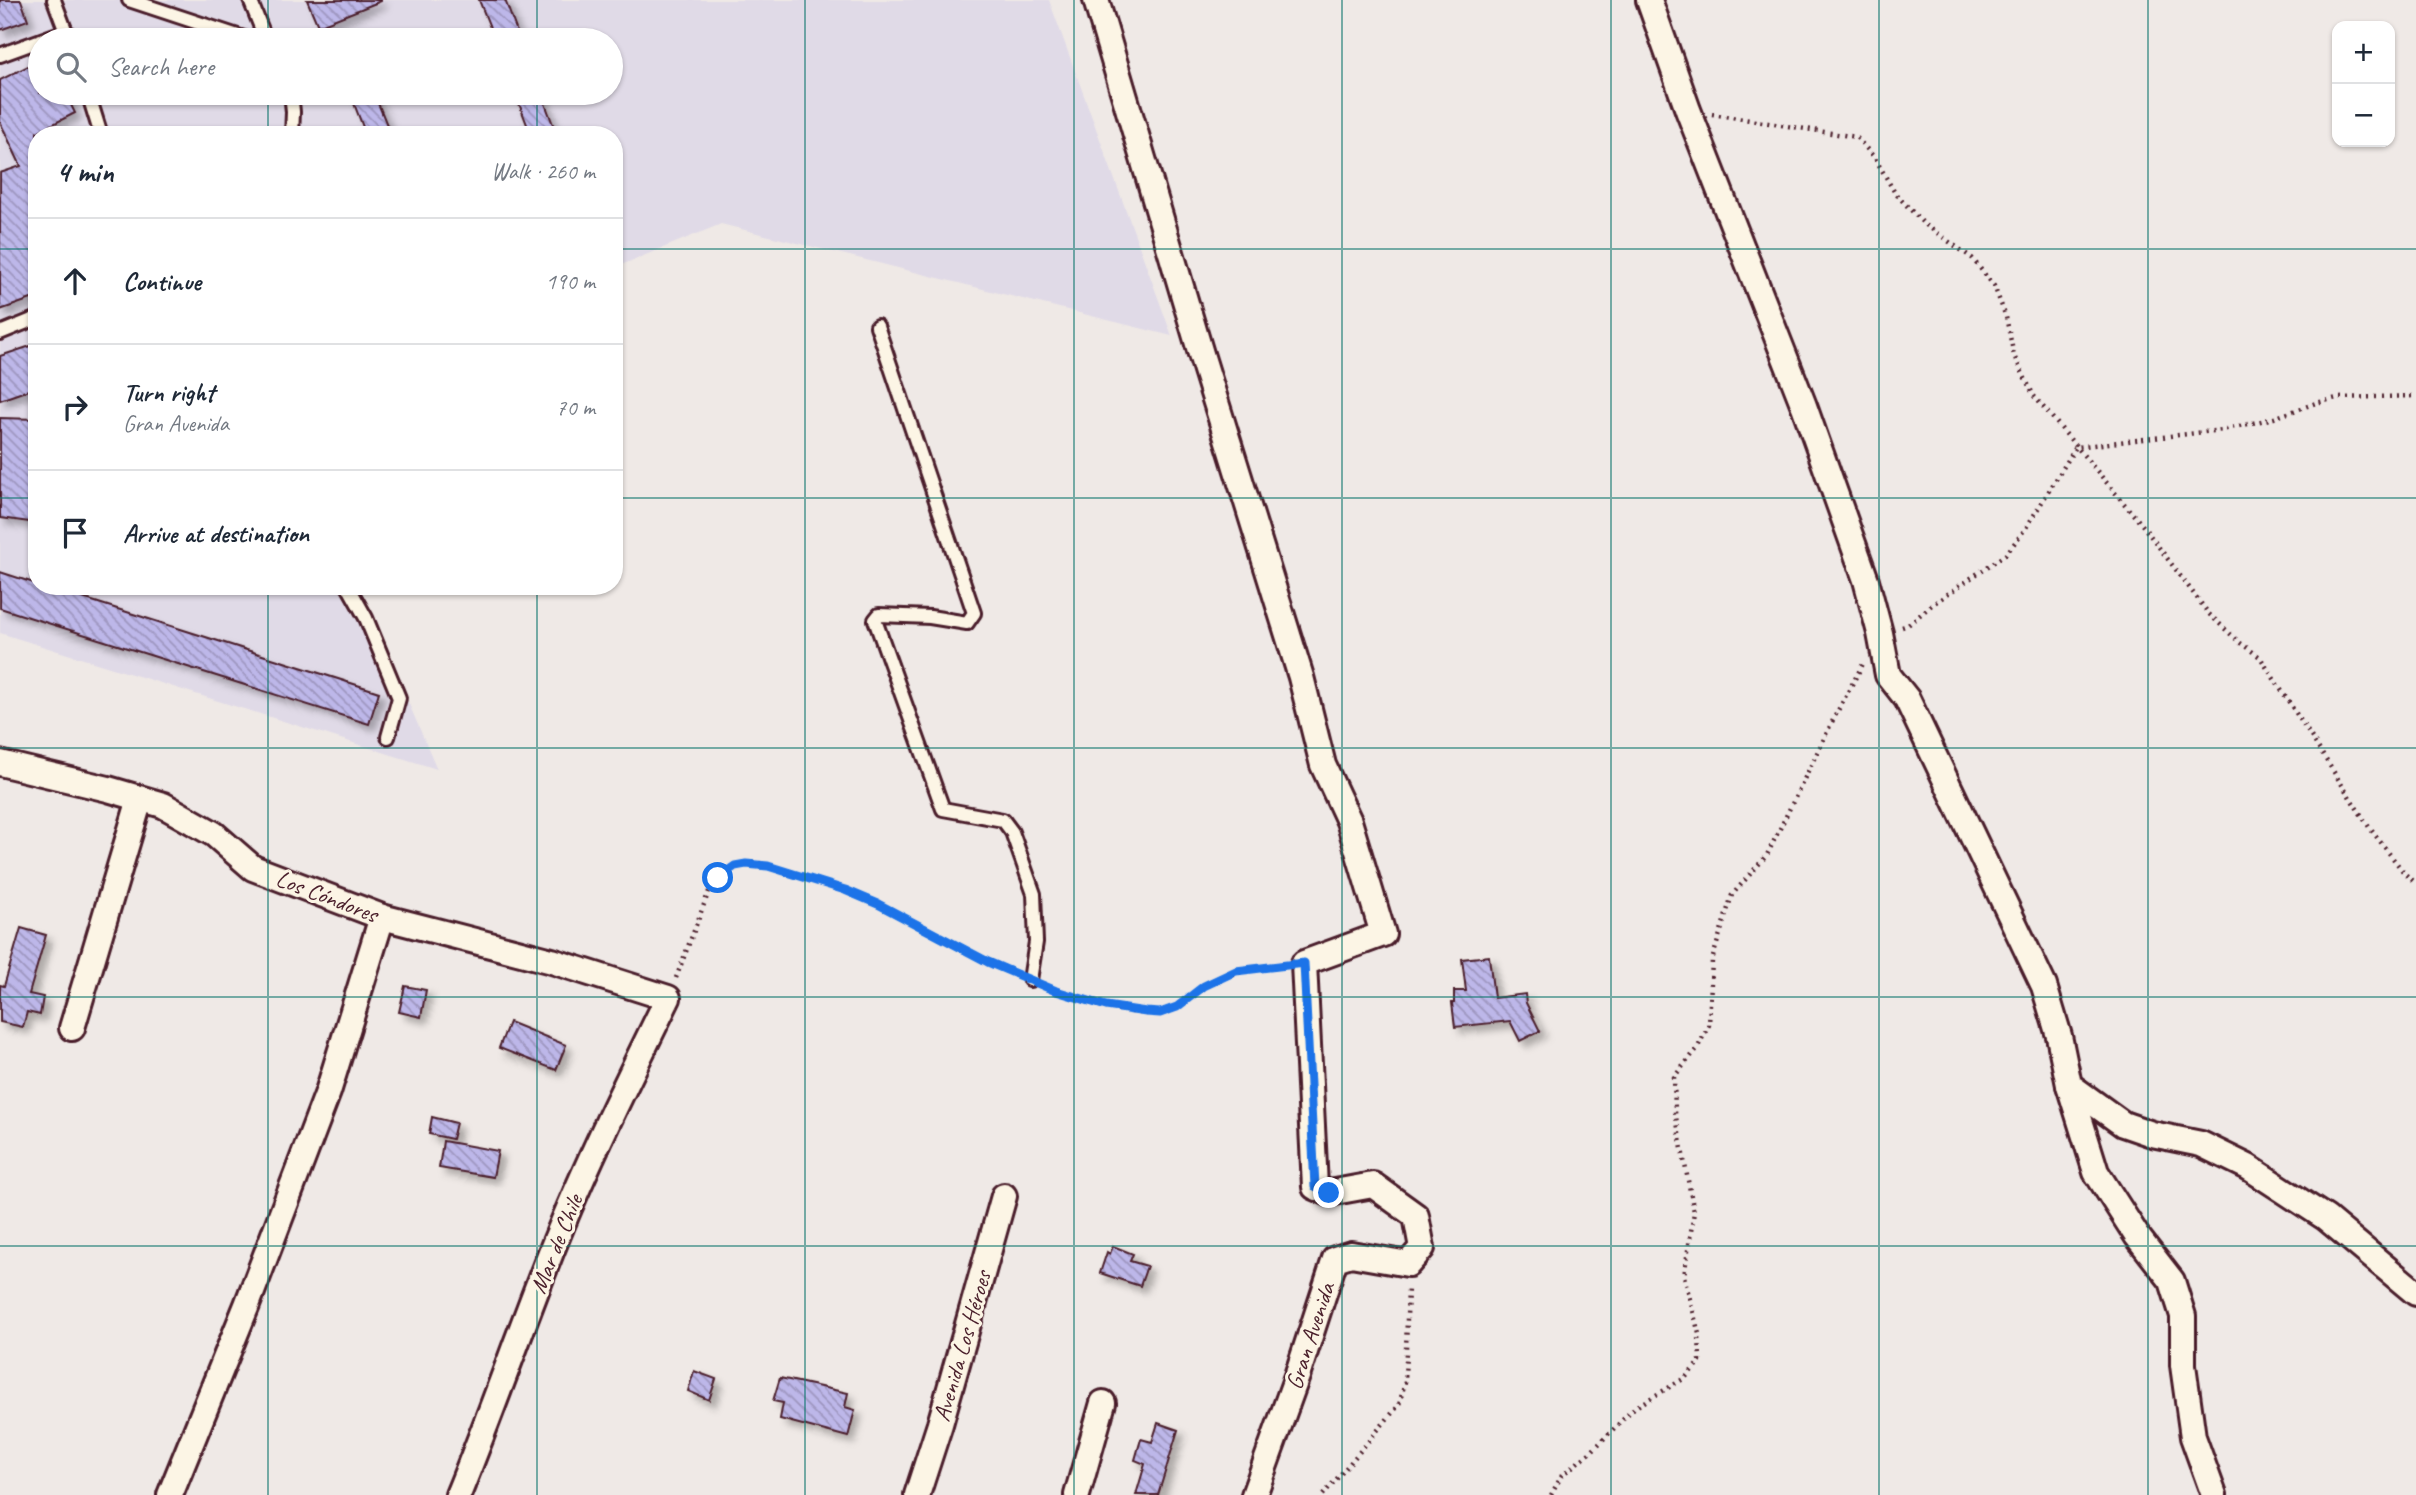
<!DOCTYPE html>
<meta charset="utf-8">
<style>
:root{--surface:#fff;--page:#f6f6f7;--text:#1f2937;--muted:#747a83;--line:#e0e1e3}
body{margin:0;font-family:Caveat,sans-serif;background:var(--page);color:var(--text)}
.controls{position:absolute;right:21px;top:21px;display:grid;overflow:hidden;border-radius:14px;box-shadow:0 2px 5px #0004}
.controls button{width:63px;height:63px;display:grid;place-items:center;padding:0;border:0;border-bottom:2px solid var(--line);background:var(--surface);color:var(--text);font:35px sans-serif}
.stop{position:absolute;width:21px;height:21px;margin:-16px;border:5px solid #1a73e8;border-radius:50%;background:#fff}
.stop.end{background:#1a73e8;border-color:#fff;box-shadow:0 2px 7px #0008}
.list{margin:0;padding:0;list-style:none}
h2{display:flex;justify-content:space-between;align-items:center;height:91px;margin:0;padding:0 28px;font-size:30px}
h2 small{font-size:23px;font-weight:400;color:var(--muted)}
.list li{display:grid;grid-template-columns:46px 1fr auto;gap:21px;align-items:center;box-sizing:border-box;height:126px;padding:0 28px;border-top:2px solid var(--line)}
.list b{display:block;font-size:26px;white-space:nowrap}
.list p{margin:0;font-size:23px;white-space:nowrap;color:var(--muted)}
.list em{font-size:23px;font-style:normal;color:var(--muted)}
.icon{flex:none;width:38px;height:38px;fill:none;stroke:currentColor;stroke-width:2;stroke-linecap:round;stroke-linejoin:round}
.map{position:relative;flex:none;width:2416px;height:1495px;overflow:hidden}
.search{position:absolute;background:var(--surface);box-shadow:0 2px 5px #0004;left:28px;top:28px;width:595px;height:77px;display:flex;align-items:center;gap:18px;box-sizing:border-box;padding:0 24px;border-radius:38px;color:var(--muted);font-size:26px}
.panel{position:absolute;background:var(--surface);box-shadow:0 2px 5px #0004;left:28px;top:126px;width:595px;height:469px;border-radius:28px}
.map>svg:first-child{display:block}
</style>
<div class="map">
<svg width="2416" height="1495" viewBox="0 0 2416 1495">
<defs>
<pattern id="building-back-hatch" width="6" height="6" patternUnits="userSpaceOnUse" patternTransform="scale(1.75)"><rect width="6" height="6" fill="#bdb7e9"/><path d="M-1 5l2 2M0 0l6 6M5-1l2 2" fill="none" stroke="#9c94bd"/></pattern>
<filter id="shadow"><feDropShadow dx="6" dy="6" stdDeviation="3.5" flood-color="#0004"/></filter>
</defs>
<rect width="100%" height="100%" fill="#efe9e6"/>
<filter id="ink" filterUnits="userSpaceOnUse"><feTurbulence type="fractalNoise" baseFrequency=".0143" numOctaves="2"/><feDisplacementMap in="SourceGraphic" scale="14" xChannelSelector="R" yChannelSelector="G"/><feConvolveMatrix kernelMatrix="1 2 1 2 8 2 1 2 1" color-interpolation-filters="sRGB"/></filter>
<g filter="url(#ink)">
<path fill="#e0dae7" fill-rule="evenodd" d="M0,0H1049L1172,336L721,224L614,268V135H37V586H358L437,769L0,633ZM40,40H611V93H40Z"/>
<g fill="url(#building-back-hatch)" stroke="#4a1f2b" stroke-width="2" filter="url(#shadow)">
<path d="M0,0H21L28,20L0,30Z"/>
<path d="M307,0H381V1L318,26Z"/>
<path d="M479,0H505L520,40H495Z"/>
<path d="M40,60V93H65L75,113L37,132V297L0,310V173L21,166L0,122V80Z"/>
<path d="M350,93H374L391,135H366Z"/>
<path d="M515,93H541L557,135H531Z"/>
<path d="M37,344V387L0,400V356Z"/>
<path d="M0,418L37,419V523L0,518Z"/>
<path d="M0,572L37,584V586H45L379,692L369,724L0,608Z"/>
<path d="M21,928L46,935L29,994L43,997L40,1015L27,1012L23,1027L0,1022V985L4,986Z"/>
<path d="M1489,956L1494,998L1525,994L1526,1003L1540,1031L1520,1041L1510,1021L1455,1027L1452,1003H1454V991H1466L1462,959Z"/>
<path d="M405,986L426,990L421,1017L399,1012Z"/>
<path d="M509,1022L566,1045L556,1070L499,1048Z"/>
<path d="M432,1117L456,1123L452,1139L429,1134Z"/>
<path d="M443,1141L498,1151L493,1177L439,1168Z"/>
<path d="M1113,1246L1133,1254L1130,1261L1147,1266L1140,1286L1100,1273L1107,1252L1110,1254Z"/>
<path d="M694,1371L716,1379L709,1400L688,1391Z"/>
<path d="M780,1378L848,1393L845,1407L855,1410L848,1437L780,1419L783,1403L773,1401Z"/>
<path d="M1158,1423L1178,1430L1158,1495H1136L1145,1464L1135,1460L1141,1439L1152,1442Z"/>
</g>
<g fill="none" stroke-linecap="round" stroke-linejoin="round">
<defs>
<g id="lane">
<path d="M54,0L69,40"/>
<path d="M129,0L250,40"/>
<path d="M250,0L266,40"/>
<path d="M0,55L66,31"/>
<path d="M88,93L101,135"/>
<path d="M291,93L293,112L292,135"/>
<path d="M877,326L974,613L967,623L930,617L879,615L875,620L943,809L1003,820L1012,832L1034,894L1036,942L1030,980"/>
<path d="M0,333L37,318"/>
<path d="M348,586L366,618L399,698L388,737"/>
</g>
<g id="street">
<path d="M1096,0L1201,354L1301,677L1323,765L1349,821L1383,934L1304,963L1315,1187L1329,1193L1373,1185L1416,1216L1422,1248L1408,1264L1351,1254L1335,1259L1297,1376L1254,1495"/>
<path d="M1649,0L1688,110L1804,406L1866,580L1880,633L1888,675L1907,699L2044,986L2059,1036L2069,1085L2096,1172L2137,1236L2172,1281L2183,1316V1365L2193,1437L2214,1495"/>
<path d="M0,763L108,789L163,805L214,834L253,868L382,917L552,961L668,998C625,1086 581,1174 546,1265C516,1342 489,1419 458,1495"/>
<path d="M72,1028L140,799"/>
<path d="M2069,1085L2123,1124L2152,1134L2201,1144L2248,1167L2326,1218L2416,1293"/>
<path d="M170,1495L247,1305L328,1092L382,917"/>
<path d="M917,1495L940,1424L1004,1196"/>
<path d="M1077,1495L1103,1403"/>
</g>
</defs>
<use href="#lane" stroke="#4a1f2b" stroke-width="18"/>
<use href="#street" stroke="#4a1f2b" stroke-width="30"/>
<g stroke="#4a1f2b" stroke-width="4.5" stroke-dasharray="2 5" stroke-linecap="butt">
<path d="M1712,114L1856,137L1875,158L1895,193L1923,223L1972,258L1994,286L2006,317L2014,356L2034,396L2143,526L2209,614L2239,642L2260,657L2369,827L2405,874L2416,883"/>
<path d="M1902,627L1908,625L1933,604L2006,554L2026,528L2076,447L2222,430L2274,418L2316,403L2337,398L2416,396"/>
<path d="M676,978L711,886L718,878L735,866L757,863L767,866L845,890L878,904L956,946L1017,974"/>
<path d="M1044,986C1070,997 1131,1016 1159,1013C1179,1011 1189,995 1205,986C1229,971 1255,969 1282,965"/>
<path d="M1323,1495L1399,1405L1405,1382L1408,1286"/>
<path d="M1551,1495L1562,1475L1592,1451L1634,1408L1685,1378L1700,1361L1699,1334L1684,1276L1694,1212L1675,1112L1674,1077L1697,1049L1709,1025L1712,960L1732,895L1767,855L1836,714L1863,664"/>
</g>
<use href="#lane" stroke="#fcf5e5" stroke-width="12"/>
<use href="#street" stroke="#fcf5e5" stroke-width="24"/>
</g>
</g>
<g fill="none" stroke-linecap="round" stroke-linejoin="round" filter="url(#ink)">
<path stroke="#1a73e8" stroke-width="9" d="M718,878L735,866L746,864L768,866L845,890L878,904L988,962L1056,991L1106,1006L1146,1012L1160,1013L1177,1007L1204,986L1236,971L1304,963L1315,1187L1329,1193"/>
</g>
<path fill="none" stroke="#0f766e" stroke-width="2" stroke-opacity="0.55" d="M268,0V40M537,0V40M805,0V1495M1074,0V1495M1342,0V1495M1611,0V1495M1879,0V1495M2148,0V1495M268,93V135M537,93V135M0,249H37M614,249H2416M0,498H37M614,498H2416M268,586V1495M537,586V1495M0,748H2416M0,997H2416M0,1246H2416"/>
<g text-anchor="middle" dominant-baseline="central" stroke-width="6" stroke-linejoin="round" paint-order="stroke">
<g font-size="24" fill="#4a1f2b" stroke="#fcf5e5">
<text transform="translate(327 896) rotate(21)">Los Cóndores</text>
<text transform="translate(556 1244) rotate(-68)">Mar de Chile</text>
<text transform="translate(1310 1336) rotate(-72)">Gran Avenida</text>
<text transform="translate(962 1346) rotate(-74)">Avenida Los Héroes</text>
</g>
</g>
</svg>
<div class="controls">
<button>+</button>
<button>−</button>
</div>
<div class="stop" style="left:718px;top:878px"></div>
<div class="stop end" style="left:1329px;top:1193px"></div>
<div class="search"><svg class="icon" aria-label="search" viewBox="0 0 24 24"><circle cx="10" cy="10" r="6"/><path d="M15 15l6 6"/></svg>Search here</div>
<section class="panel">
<h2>4 min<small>Walk · 260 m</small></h2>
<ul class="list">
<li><svg class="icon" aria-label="ahead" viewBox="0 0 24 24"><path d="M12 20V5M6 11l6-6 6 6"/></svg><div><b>Continue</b></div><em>190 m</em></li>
<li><svg class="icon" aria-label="right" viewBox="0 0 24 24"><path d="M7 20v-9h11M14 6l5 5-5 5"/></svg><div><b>Turn right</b><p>Gran Avenida</p></div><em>70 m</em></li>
<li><svg class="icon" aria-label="arrive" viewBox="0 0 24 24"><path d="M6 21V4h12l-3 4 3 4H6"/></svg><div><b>Arrive at destination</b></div></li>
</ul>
</section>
</div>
